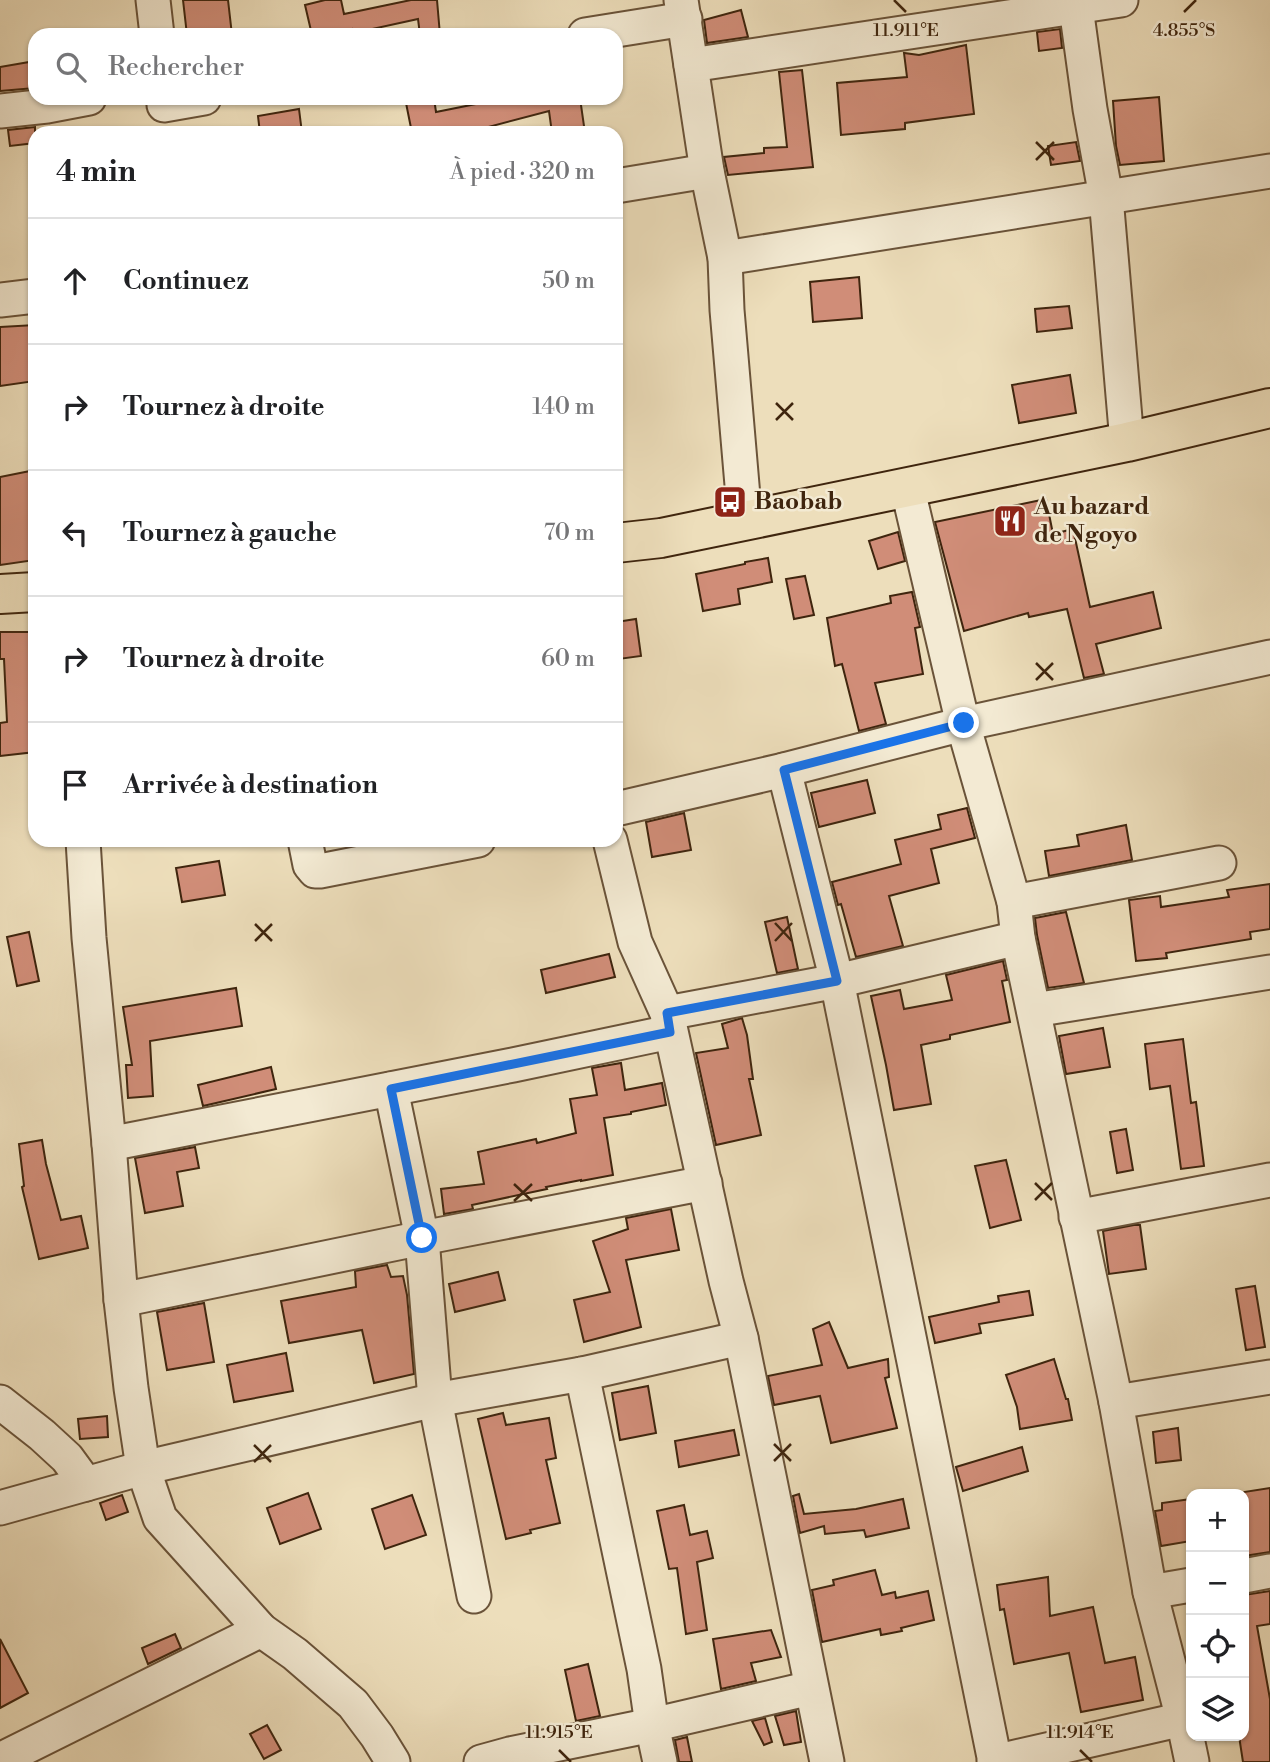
<!DOCTYPE html>
<html lang="fr">
<meta charset="utf-8">
<style>
:root{--surface:#fff;--page:#f2f2f2;--text:#202124;--muted:#757577;--line:#e0e0e0}
body{margin:0;font-family:"Libre Bodoni",serif;background:var(--page);color:var(--text)}
.controls{position:absolute;right:21px;bottom:21px;display:grid;overflow:hidden;border-radius:14px;box-shadow:0 2px 5px #0004}
.controls button{width:63px;height:63px;display:grid;place-items:center;padding:0;border:0;border-bottom:2px solid var(--line);background:var(--surface);color:var(--text);font:35px sans-serif}
.stop{position:absolute;width:21px;height:21px;margin:-16px;border:5px solid #1a73e8;border-radius:50%;background:#fff}
.stop.end{background:#1a73e8;border-color:#fff;box-shadow:0 2px 7px #0008}
.list{margin:0;padding:0;list-style:none}
h2{display:flex;justify-content:space-between;align-items:center;height:91px;margin:0;padding:0 28px;font-size:30px}
h2 small{font-size:23px;font-weight:400;color:var(--muted)}
.list li{display:grid;grid-template-columns:46px 1fr auto;gap:21px;align-items:center;box-sizing:border-box;height:126px;padding:0 28px;border-top:2px solid var(--line)}
.list b{display:block;font-size:26px;white-space:nowrap}
.list em{font-size:23px;font-style:normal;color:var(--muted)}
.icon{flex:none;width:38px;height:38px;fill:none;stroke:currentColor;stroke-width:2;stroke-linecap:round;stroke-linejoin:round}
.map{position:relative;flex:none;width:1270px;height:1762px;overflow:hidden}
.search{position:absolute;background:var(--surface);box-shadow:0 2px 5px #0004;left:28px;top:28px;width:595px;height:77px;display:flex;align-items:center;gap:18px;box-sizing:border-box;padding:0 24px;border-radius:21px;color:var(--muted);font-size:26px}
.panel{position:absolute;background:var(--surface);box-shadow:0 2px 5px #0004;left:28px;top:126px;width:595px;height:721px;border-radius:21px}
.map>svg:first-child{display:block}
</style>
<div class="map">
<svg width="1270" height="1762" viewBox="0 0 1270 1762">
<rect width="100%" height="100%" fill="#eddebb"/>
<filter id="stains"><feTurbulence type="fractalNoise" baseFrequency=".00286" numOctaves="4"/><feColorMatrix values="0 0 0 0 .2 0 0 0 0 .09 0 0 0 0 .02 0 0 0 .5 -.17"/></filter>
<radialGradient id="worn" r=".72"><stop offset=".6" stop-color="#630" stop-opacity="0"/><stop offset="1" stop-color="#630" stop-opacity=".3"/></radialGradient>
<g fill="#d08d78" stroke="#3f250e" stroke-width="2">
<path d="M183,0H228L232,35H187Z"/>
<path d="M325,0H341L344,14L411,0H437L440,35H420L418,19L372,29V35H352V29L327,35H312L305,5Z"/>
<path d="M741,10L748,37L707,43L704,20Z"/>
<path d="M1060,29L1062,48L1039,51L1037,32Z"/>
<path d="M966,45L974,114L905,123V129L841,135L837,83L907,77L904,53L919,55Z"/>
<path d="M35,61V88L0,91V67Z"/>
<path d="M802,70L813,167L728,175L724,157L764,153V148L787,147L779,72Z"/>
<path d="M1159,97L1164,161L1120,165L1116,146L1113,101Z"/>
<path d="M405,98H434L436,112L486,102L485,98H580L585,133H552L549,111L477,130V133H412Z"/>
<path d="M299,109L302,133H260L258,116Z"/>
<path d="M35,127V143L10,146L8,130Z"/>
<path d="M1076,142L1080,161L1051,165L1048,146Z"/>
<path d="M859,277L862,318L813,322L810,282Z"/>
<path d="M1069,306L1072,328L1037,332L1035,309Z"/>
<path d="M35,325V381L0,386V327Z"/>
<path d="M1070,375L1076,413L1019,423L1012,385Z"/>
<path d="M35,470V560L0,565V477Z"/>
<path d="M1046,499L1053,534L1073,529L1090,607L1153,592L1161,628L1096,644L1104,674L1084,678L1067,609L1029,617L1028,613L964,631L935,522Z"/>
<path d="M898,532L905,561L878,569L869,541Z"/>
<path d="M768,558L772,582L738,589L740,604L703,611L696,574L745,564V562Z"/>
<path d="M805,576L814,615L794,619L786,579Z"/>
<path d="M912,592L920,627L915,628L923,674L875,683L886,724L859,731L842,664L835,666L827,618L891,603L890,596Z"/>
<path d="M636,619L641,656L619,659L616,640V622Z"/>
<path d="M0,632H35V752L0,756V723L7,722L4,659H0Z"/>
<path d="M867,780L875,813L819,827L811,793Z"/>
<path d="M967,808L975,838L931,849L939,883L889,896L903,946L856,957L841,904L838,905L832,882L901,864L895,840L941,829L938,815Z"/>
<path d="M684,813L691,850L652,857L646,822Z"/>
<path d="M1126,825L1132,860L1049,876L1045,851L1079,846L1077,835Z"/>
<path d="M219,861L225,895L182,902L176,868Z"/>
<path d="M1270,884V929L1250,932L1251,939L1166,953L1167,958L1136,961L1129,900L1160,896L1161,907L1229,897L1227,890Z"/>
<path d="M1066,912L1084,983L1048,988L1037,935L1035,918Z"/>
<path d="M787,917L798,969L777,973L765,922Z"/>
<path d="M29,932L39,981L17,986L7,937Z"/>
<path d="M609,954L615,977L546,993L541,970Z"/>
<path d="M1003,961L1007,980L1002,981L1010,1022L950,1035V1039L921,1045L931,1104L894,1110L886,1065L871,996L900,990L904,1009L952,1000L946,975Z"/>
<path d="M236,988L242,1026L150,1041L153,1096L128,1098L126,1065H132L123,1007Z"/>
<path d="M742,1018L747,1035L753,1079H749L761,1135L716,1145L696,1053L728,1048L722,1024Z"/>
<path d="M1103,1028L1110,1067L1066,1074L1059,1036Z"/>
<path d="M1183,1039L1191,1103L1196,1102L1204,1166L1181,1169L1170,1086L1150,1089L1145,1044Z"/>
<path d="M621,1063L625,1090L662,1083L666,1105L631,1112V1114L604,1118L613,1175L581,1181V1180L546,1187L547,1189L472,1205L473,1209L444,1214L441,1189L484,1184L478,1152L536,1139L537,1143L576,1133L570,1099L597,1095L592,1068Z"/>
<path d="M271,1067L276,1089L203,1106L198,1085Z"/>
<path d="M1126,1129L1133,1170L1117,1173L1110,1132Z"/>
<path d="M42,1140L46,1164L61,1220L81,1216L88,1248L39,1259L22,1187L24,1186L19,1144Z"/>
<path d="M195,1147L199,1168L177,1172L183,1206L145,1213L135,1158Z"/>
<path d="M1006,1160L1021,1220L990,1228L975,1166Z"/>
<path d="M671,1209L679,1250L626,1260L641,1327L584,1342L574,1300L610,1292L593,1241L628,1229L626,1218Z"/>
<path d="M1134,1225H1140L1146,1269L1109,1274L1103,1231Z"/>
<path d="M387,1265L391,1277L403,1276L407,1295L414,1374L374,1383L362,1330L289,1343L281,1301L356,1287L355,1271Z"/>
<path d="M498,1272L505,1300L455,1312L449,1284Z"/>
<path d="M1255,1286L1265,1347L1246,1350L1236,1289Z"/>
<path d="M1029,1291L1033,1315L979,1324L981,1333L935,1343L929,1317L999,1302L998,1296Z"/>
<path d="M204,1303L214,1362L167,1370L157,1312Z"/>
<path d="M829,1322L848,1368L888,1359L889,1377L885,1378L897,1428L831,1443L820,1396L774,1405L768,1376L822,1365L813,1329Z"/>
<path d="M286,1353L293,1391L234,1402L227,1365Z"/>
<path d="M1054,1359L1066,1399H1068L1072,1420L1020,1429L1017,1407L1006,1375Z"/>
<path d="M648,1386L656,1433L620,1440L612,1393Z"/>
<path d="M503,1413L506,1425L549,1418L556,1458L546,1460L560,1523L530,1530L531,1533L506,1539L478,1419Z"/>
<path d="M107,1416L108,1437L80,1439L78,1419Z"/>
<path d="M1178,1428L1181,1460L1156,1463L1153,1432Z"/>
<path d="M734,1430L739,1455L679,1467L675,1441Z"/>
<path d="M1022,1447L1028,1471L963,1491L956,1467Z"/>
<path d="M1270,1488V1552L1244,1556V1492Z"/>
<path d="M308,1493L321,1529L280,1544L267,1508Z"/>
<path d="M799,1494L804,1514L856,1509L903,1499L909,1528L866,1537L864,1530L825,1534L824,1526L800,1533L793,1496Z"/>
<path d="M122,1495L128,1512L106,1520L100,1503Z"/>
<path d="M412,1495L426,1535L385,1549L372,1509Z"/>
<path d="M1191,1499V1541L1161,1546L1155,1511L1162,1510V1503Z"/>
<path d="M684,1505L690,1535L707,1531L713,1558L697,1562L707,1630L686,1634L677,1568L669,1569L657,1511Z"/>
<path d="M875,1570L882,1595L895,1592L896,1598L928,1591L934,1620L901,1628L902,1631L881,1635L880,1629L822,1642L812,1590L834,1585L833,1580Z"/>
<path d="M1048,1577L1050,1616L1093,1607L1105,1663L1135,1657L1143,1700L1081,1712L1069,1653L1014,1664L1004,1609L1000,1610L997,1585Z"/>
<path d="M1270,1591V1624L1257,1626L1270,1699V1762H1243L1239,1736H1244V1595Z"/>
<path d="M771,1630L781,1657L751,1663L756,1681L721,1689L713,1639Z"/>
<path d="M175,1634L181,1648L148,1664L142,1648Z"/>
<path d="M0,1639L28,1693L0,1708Z"/>
<path d="M588,1664L600,1716L576,1721L565,1670Z"/>
<path d="M796,1711L801,1742L784,1745L775,1716Z"/>
<path d="M765,1718L772,1742L764,1745L752,1721Z"/>
<path d="M267,1725L281,1750L264,1759L250,1734Z"/>
<path d="M687,1737L692,1762H679L675,1740Z"/>
</g>
<g fill="none" stroke-linecap="round" stroke-linejoin="round">
<defs>
<g id="minor">
<path d="M153,0L157,35"/>
<path d="M681,0L707,171L725,258L727,310L745,520"/>
<path d="M1075,0L1090,109L1106,197L1127,442"/>
<path d="M585,35L685,19"/>
<path d="M691,65L1121,0"/>
<path d="M164,105L204,98"/>
<path d="M0,111L47,106L89,98"/>
<path d="M616,186L707,171"/>
<path d="M725,258L1270,171"/>
<path d="M0,300L35,296"/>
<path d="M907,486L963,724L1014,902L1018,938L1116,1402L1150,1592L1183,1719L1192,1762"/>
<path d="M784,770L837,981L995,1762"/>
<path d="M616,809L784,770L963,724L1270,657"/>
<path d="M83,840L89,938L109,1144L121,1300L131,1388L143,1468L160,1518L261,1630L295,1654L353,1704L377,1736L393,1762"/>
<path d="M305,840L310,865L315,871H320L478,840"/>
<path d="M610,840L635,942L667,1013L726,1281L741,1338L827,1762"/>
<path d="M1014,902L1219,863"/>
<path d="M1034,1010L1270,972"/>
<path d="M667,1013L837,981L1018,938"/>
<path d="M391,1089L422,1238L435,1400L474,1596"/>
<path d="M109,1144L513,1065L670,1032"/>
<path d="M1076,1217L1270,1180"/>
<path d="M121,1300L422,1238L705,1183"/>
<path d="M582,1374L644,1669L652,1725L660,1762"/>
<path d="M0,1402L42,1435L67,1458L86,1484"/>
<path d="M1116,1402L1270,1377"/>
<path d="M0,1508L143,1468L435,1400L582,1374L741,1338"/>
<path d="M1244,1576L1270,1571"/>
<path d="M1150,1592L1191,1585"/>
<path d="M2,1759L261,1630"/>
<path d="M481,1762L510,1754L652,1725L811,1688"/>
<path d="M994,1762L1183,1719"/>
</g>
<g id="highway">
<path d="M616,543L661,538L1127,442L1270,408"/>
<path d="M0,594L35,592"/>
</g>
</defs>
<use href="#minor" stroke="#6a5339" stroke-width="37"/>
<use href="#highway" stroke="#3f250e" stroke-width="42"/>
<use href="#minor" stroke="#f3ead3" stroke-width="33"/>
<use href="#highway" stroke="#eddebb" stroke-width="38"/>
</g>
<g fill="none" stroke-linecap="round" stroke-linejoin="round">
<path stroke="#1a73e8" stroke-width="9" d="M422,1238L391,1089L670,1032L667,1013L837,981L784,770L964,723"/>
</g>
<path fill="none" stroke="#3f250e" stroke-width="2.5" d="M894,0L906,12M1184,12L1196,0M1036,142L1054,160M1036,160L1054,142M776,403L793,420M776,420L793,403M1036,663L1053,680M1036,680L1053,663M775,923L792,941M255,924L272,941M255,941L272,924M775,941L792,923M1035,1183L1052,1200M514,1184L532,1201M1035,1200L1052,1183M514,1201L532,1184M774,1444L791,1461M254,1445L271,1462M774,1461L791,1444M254,1462L271,1445M559,1750L571,1762M1080,1750L1092,1762"/>
<defs>
<symbol id="bus-square" viewBox="-11 -11 22 22"><rect x="-9" y="-9" width="18" height="18" rx="4" fill="#8f2418" stroke="#f3ead3"/><path d="M-5-6H5V4H4V6H2V4H-2V6H-4V4H-5ZM-3.5-4V0h7V-4ZM-3.5 1.2v1.5H-2V1.2ZM2 1.2v1.5H3.5V1.2Z" fill="#fff"/></symbol>
<symbol id="restaurant-square" viewBox="-11 -11 22 22"><rect x="-9" y="-9" width="18" height="18" rx="4" fill="#8f2418" stroke="#f3ead3"/><path d="M-5-6h1v4h1v-4h1v4h1v-4h1v5L-1.5 .5V6h-2V.5L-5-1ZM5-6V6H3V1.5H1.5Q1.5-4 5-6Z" fill="#fff"/></symbol>
</defs>
<g fill-rule="evenodd">
<use href="#bus-square" x="711" y="483" width="38" height="38"/>
<use href="#restaurant-square" x="991" y="502" width="38" height="38"/>
</g>
<g text-anchor="middle" dominant-baseline="central" stroke-width="5" stroke-linejoin="round" paint-order="stroke">
<g font-size="24" font-weight="bold" fill="#3f250e" stroke="#f3ead3" text-anchor="start">
<text x="754" y="502">Baobab</text>
<text x="1034" y="507">Au bazard<tspan x="1034" dy="28">de Ngoyo</tspan></text>
</g>
</g>
<g font-size="18" text-anchor="middle" fill="#3f250e" stroke="#f3ead3" stroke-width="5" stroke-linejoin="round" paint-order="stroke">
<text x="906" y="36">11.911°E</text>
<text x="1184" y="36">4.855°S</text>
<text x="559" y="1738">11.915°E</text>
<text x="1080" y="1738">11.914°E</text>
</g>
<rect width="100%" height="100%" filter="url(#stains)"/>
<rect width="100%" height="100%" fill="url(#worn)"/>
</svg>
<div class="controls">
<button>+</button>
<button>−</button>
<button><svg class="icon" aria-label="locate" viewBox="0 0 24 24"><circle cx="12" cy="12" r="6"/><path d="M12 2v4M12 18v4M2 12h4M18 12h4"/></svg></button>
<button><svg class="icon" aria-label="layers" viewBox="0 0 24 24"><path d="M12 4l9 5-9 5-9-5zM3 14l9 5 9-5"/></svg></button>
</div>
<div class="stop" style="left:422px;top:1238px"></div>
<div class="stop end" style="left:964px;top:723px"></div>
<div class="search"><svg class="icon" aria-label="search" viewBox="0 0 24 24"><circle cx="10" cy="10" r="6"/><path d="M15 15l6 6"/></svg>Rechercher</div>
<section class="panel">
<h2>4 min<small>À pied · 320 m</small></h2>
<ul class="list">
<li><svg class="icon" aria-label="ahead" viewBox="0 0 24 24"><path d="M12 20V5M6 11l6-6 6 6"/></svg><div><b>Continuez</b></div><em>50 m</em></li>
<li><svg class="icon" aria-label="right" viewBox="0 0 24 24"><path d="M7 20v-9h11M14 6l5 5-5 5"/></svg><div><b>Tournez à droite</b></div><em>140 m</em></li>
<li><svg class="icon" aria-label="left" viewBox="0 0 24 24"><path d="M17 20v-9H6M10 6l-5 5 5 5"/></svg><div><b>Tournez à gauche</b></div><em>70 m</em></li>
<li><svg class="icon" aria-label="right" viewBox="0 0 24 24"><path d="M7 20v-9h11M14 6l5 5-5 5"/></svg><div><b>Tournez à droite</b></div><em>60 m</em></li>
<li><svg class="icon" aria-label="arrive" viewBox="0 0 24 24"><path d="M6 21V4h12l-3 4 3 4H6"/></svg><div><b>Arrivée à destination</b></div></li>
</ul>
</section>
</div>
